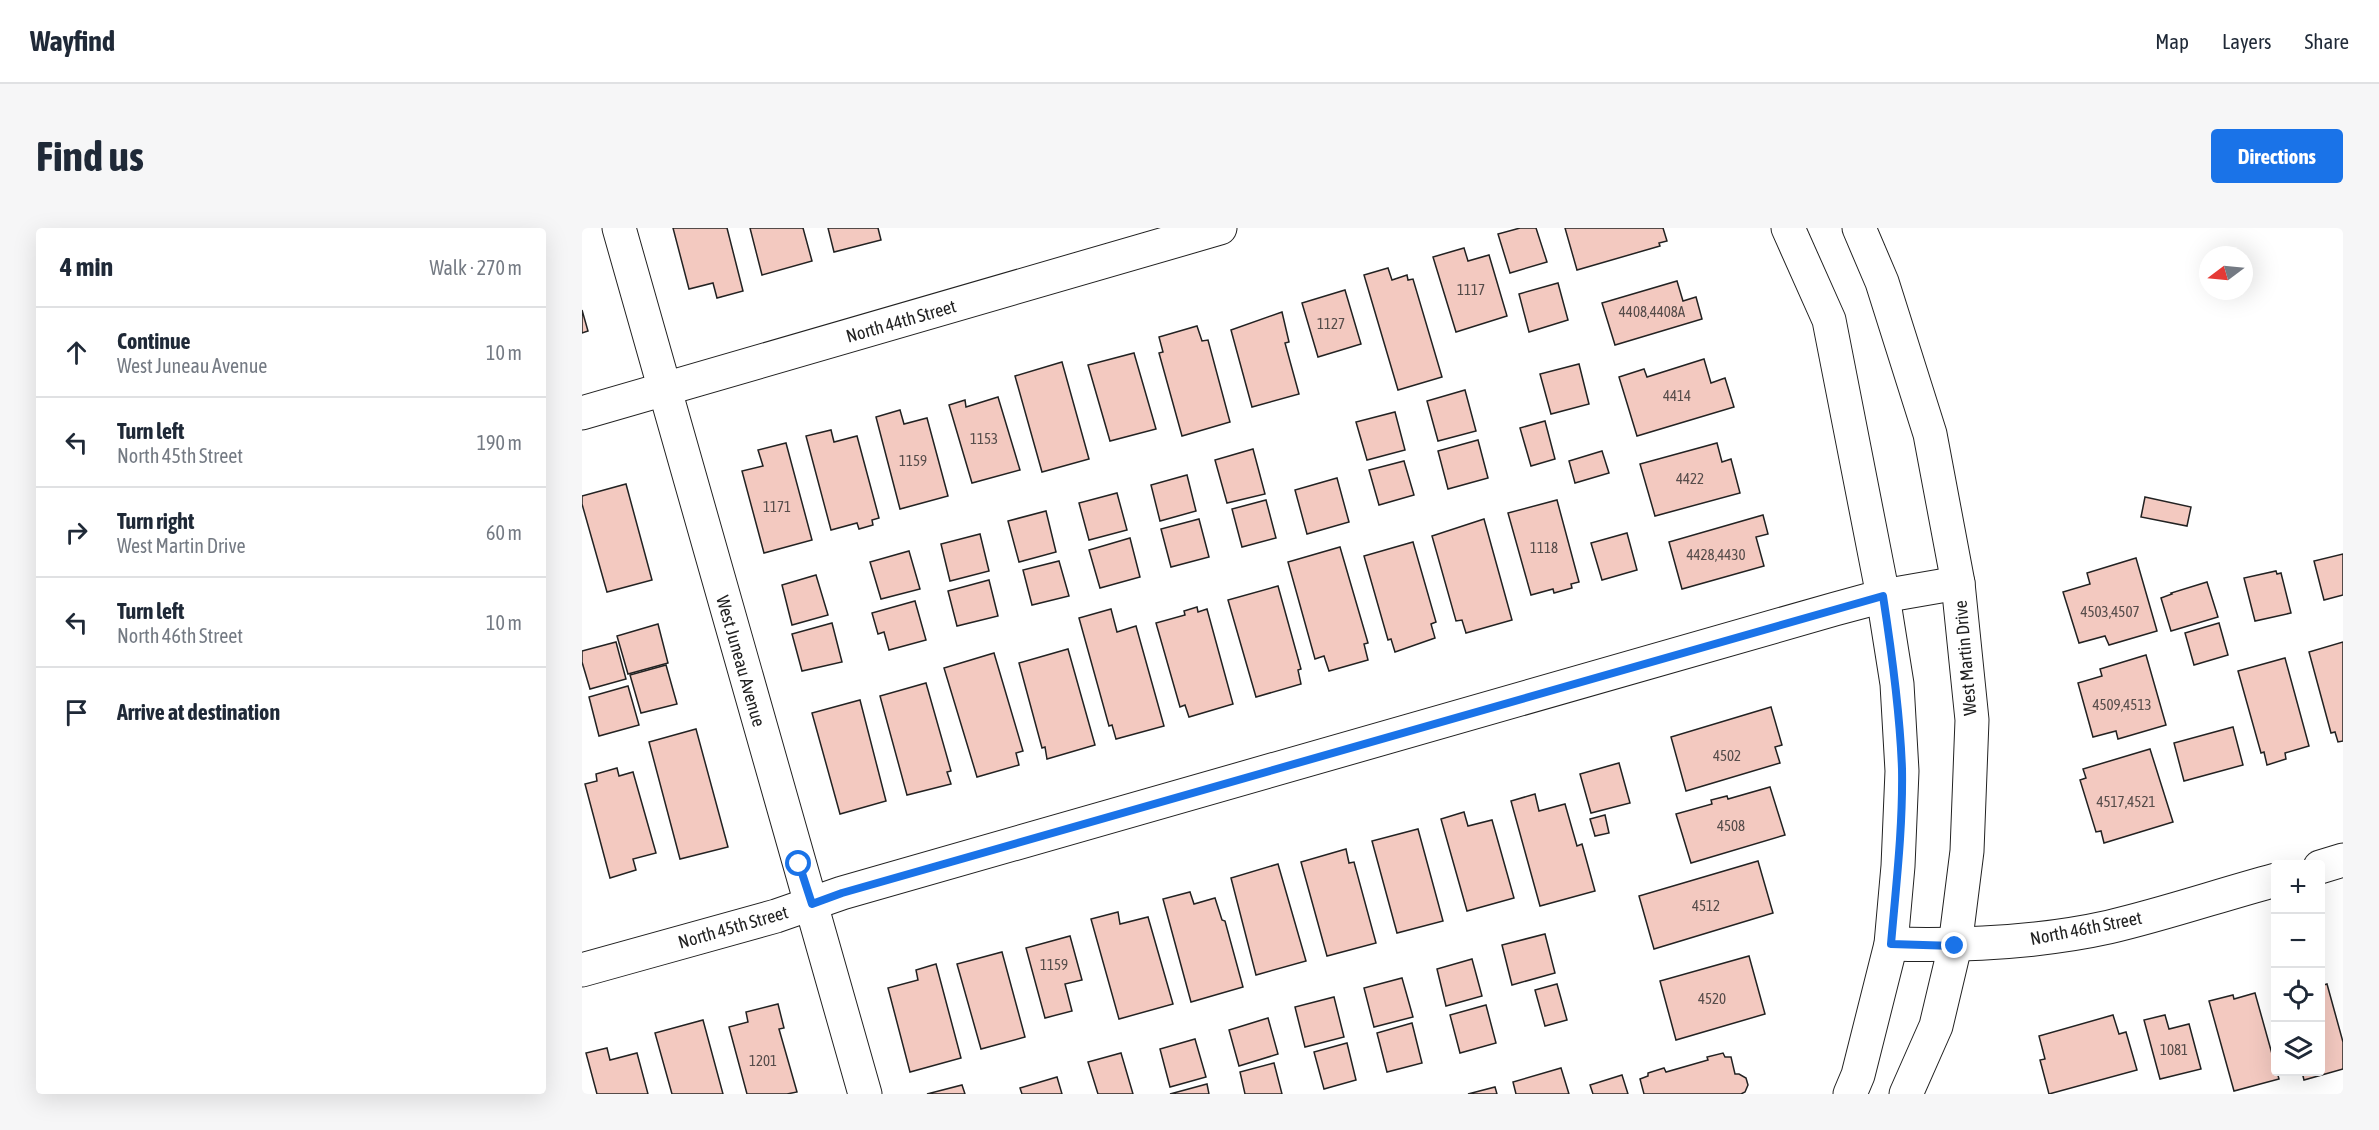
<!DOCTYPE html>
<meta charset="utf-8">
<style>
:root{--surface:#fff;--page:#f6f6f7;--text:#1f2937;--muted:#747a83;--line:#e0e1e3;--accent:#1a73e8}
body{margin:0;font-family:"Asap Condensed",sans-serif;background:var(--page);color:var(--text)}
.controls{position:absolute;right:18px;bottom:18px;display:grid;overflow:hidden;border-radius:6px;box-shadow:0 6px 24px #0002}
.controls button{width:54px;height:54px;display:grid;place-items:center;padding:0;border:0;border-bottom:2px solid var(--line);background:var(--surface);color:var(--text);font:30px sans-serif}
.compass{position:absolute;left:1617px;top:18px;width:54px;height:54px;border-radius:50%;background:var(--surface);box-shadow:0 6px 24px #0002;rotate:254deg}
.stop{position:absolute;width:18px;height:18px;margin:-14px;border:4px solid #1a73e8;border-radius:50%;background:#fff}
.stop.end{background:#1a73e8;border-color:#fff;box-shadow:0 2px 6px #0008}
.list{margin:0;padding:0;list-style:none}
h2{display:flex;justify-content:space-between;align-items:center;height:78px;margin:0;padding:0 24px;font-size:26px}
h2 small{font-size:20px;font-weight:400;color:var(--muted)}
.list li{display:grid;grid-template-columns:39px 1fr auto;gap:18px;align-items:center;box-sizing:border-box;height:90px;padding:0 24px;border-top:2px solid var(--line)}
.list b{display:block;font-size:22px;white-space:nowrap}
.list p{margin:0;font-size:20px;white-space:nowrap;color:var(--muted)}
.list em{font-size:20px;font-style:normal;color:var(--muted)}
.icon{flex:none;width:33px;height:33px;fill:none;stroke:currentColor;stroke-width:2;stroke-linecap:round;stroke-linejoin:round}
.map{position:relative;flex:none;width:1761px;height:866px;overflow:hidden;border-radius:6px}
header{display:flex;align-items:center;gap:36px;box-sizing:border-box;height:84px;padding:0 30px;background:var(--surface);border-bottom:2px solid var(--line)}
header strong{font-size:28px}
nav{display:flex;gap:33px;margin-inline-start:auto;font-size:21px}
.intro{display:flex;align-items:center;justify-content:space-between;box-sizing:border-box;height:144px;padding:0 36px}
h1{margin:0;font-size:42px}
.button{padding:15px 27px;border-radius:6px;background:var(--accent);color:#fff;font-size:21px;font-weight:700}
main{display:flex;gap:36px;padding:0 36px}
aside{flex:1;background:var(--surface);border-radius:6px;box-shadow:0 6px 24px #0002}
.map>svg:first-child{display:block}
</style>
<header>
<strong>Wayfind</strong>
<nav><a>Map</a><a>Layers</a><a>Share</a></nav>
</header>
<div class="intro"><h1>Find us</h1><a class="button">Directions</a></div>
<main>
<aside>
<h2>4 min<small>Walk · 270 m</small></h2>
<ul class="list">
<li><svg class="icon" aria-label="ahead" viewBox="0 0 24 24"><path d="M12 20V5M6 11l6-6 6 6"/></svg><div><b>Continue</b><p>West Juneau Avenue</p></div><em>10 m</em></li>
<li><svg class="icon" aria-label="left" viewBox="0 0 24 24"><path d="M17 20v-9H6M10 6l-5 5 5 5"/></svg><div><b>Turn left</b><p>North 45th Street</p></div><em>190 m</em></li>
<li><svg class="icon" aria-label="right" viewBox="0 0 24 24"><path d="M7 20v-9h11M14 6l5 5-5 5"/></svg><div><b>Turn right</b><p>West Martin Drive</p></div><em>60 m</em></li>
<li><svg class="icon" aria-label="left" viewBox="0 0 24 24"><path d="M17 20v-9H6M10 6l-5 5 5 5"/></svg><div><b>Turn left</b><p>North 46th Street</p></div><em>10 m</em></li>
<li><svg class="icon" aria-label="arrive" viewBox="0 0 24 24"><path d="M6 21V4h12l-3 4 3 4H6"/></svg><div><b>Arrive at destination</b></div></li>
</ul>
</aside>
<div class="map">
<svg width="1761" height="866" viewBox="0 0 1761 866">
<rect width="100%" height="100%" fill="#fff"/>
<g fill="#f3c9c0" stroke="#222" stroke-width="1.5">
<path d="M91,0H145L161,63L135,70L131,55L107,61Z"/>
<path d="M168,0H221L230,33L180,47Z"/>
<path d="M246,0H296L299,12L252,24Z"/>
<path d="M938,0H954L965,34L928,45L916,6Z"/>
<path d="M983,0H1081L1085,13L1077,15L1078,18L995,42Z"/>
<path d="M882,20L886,33L907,27L925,88L874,104L851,29Z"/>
<path d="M806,40L810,52L825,47L826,52L831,51L860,149L816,162L782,47Z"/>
<path d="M1095,53L1101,73L1114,69L1120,91L1033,117L1020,75Z"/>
<path d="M976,55L986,92L947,104L937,66Z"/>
<path d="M763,62L779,116L736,129L720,75Z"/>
<path d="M0,82L6,103L0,105Z"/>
<path d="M700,84L707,114L703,115L717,166L670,179L649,102Z"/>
<path d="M615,98L620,113L626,112L648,194L600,208L577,125L581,124L577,109Z"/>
<path d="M552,125L574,201L528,213L506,137Z"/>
<path d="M1122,131L1129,155L1143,150L1152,179L1055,208L1037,149L1062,141L1065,149Z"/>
<path d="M480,134L507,231L460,244L433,148Z"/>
<path d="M997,136L1007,176L969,186L958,146Z"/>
<path d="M883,162L894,203L856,213L845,173Z"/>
<path d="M416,169L438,242L390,255L367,177L383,172L384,179Z"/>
<path d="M318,182L322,196L345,190L366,268L318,281L294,189Z"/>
<path d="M813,184L823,222L785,232L774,194Z"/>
<path d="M963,193L973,231L949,238L938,200Z"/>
<path d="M249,202L252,214L275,208L297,290L290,292L291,297L277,301L275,295L249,302L224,208Z"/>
<path d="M896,212L906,250L866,261L856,223Z"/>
<path d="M204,215L230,312L182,325L160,243L181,238L176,222Z"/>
<path d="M1135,215L1140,234L1149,231L1158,265L1073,288L1058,236Z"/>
<path d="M671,221L683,266L645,275L633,232Z"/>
<path d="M1020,223L1027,245L993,255L987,233Z"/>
<path d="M822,233L832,267L797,277L787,242Z"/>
<path d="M605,247L614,283L578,293L569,257Z"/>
<path d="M755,250L767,294L725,306L713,262Z"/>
<path d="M44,256L70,352L25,364L0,276V268Z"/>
<path d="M535,265L545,302L507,312L497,275Z"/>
<path d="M1563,269L1609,279L1605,298L1559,289Z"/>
<path d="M684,272L694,310L660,319L650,281Z"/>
<path d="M975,272L997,354L989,356L990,360L972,365L971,361L949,367L926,285Z"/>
<path d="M464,283L474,324L437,334L426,293Z"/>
<path d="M1181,287L1186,306L1174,309L1182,338L1100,361L1087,314Z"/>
<path d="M617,291L627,329L589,339L579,301Z"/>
<path d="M902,291L930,392L884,405L880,392L874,393L850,308Z"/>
<path d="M1045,305L1055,342L1020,352L1009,315Z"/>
<path d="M398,306L407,343L368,353L359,316Z"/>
<path d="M548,310L558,349L518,360L507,322Z"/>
<path d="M831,314L854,394L849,396L853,410L813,424L809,411L806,412L782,328Z"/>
<path d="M758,319L786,415L782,416L786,432L747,443L742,428L733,431L706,334Z"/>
<path d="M327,323L338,361L299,371L288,334Z"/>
<path d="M1761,326V367L1742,372L1732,333Z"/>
<path d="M1554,330L1575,403L1527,417L1523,408L1497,415L1481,364L1508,356L1505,345Z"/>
<path d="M477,333L487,368L450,377L441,342Z"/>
<path d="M1694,343L1695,346L1699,345L1709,385L1673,393L1662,350Z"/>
<path d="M234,347L246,387L210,397L200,357Z"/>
<path d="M407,352L416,388L375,398L366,363Z"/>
<path d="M1625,354L1636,389L1589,403L1579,370L1590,366L1589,365Z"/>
<path d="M696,358L719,441L716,442L719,456L674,469L646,372Z"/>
<path d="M333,373L344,412L307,422L302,404L296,406L290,385Z"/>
<path d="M615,379L616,384L625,381L651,476L607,489L603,477L598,479L574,395L603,387L602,383Z"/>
<path d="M529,381L535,404L554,398L582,498L534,511L530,497L527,498L497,390Z"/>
<path d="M250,395L260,434L220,443L210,406Z"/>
<path d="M1637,395L1646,427L1612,437L1603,405Z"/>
<path d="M76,396L86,435L46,446L35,408Z"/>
<path d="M34,414L44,451L8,461L0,434V423Z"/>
<path d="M1761,414V513L1756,514L1753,504L1749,505L1727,424Z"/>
<path d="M486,421L513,517L465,531L463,519L460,520L437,435Z"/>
<path d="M412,425L441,523L434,525L437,537L395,549L362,440Z"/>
<path d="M1564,427L1584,497L1536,511L1534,503L1511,509L1496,455L1520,448L1518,441Z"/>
<path d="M1703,430L1727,518L1703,525L1704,531L1685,537L1682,524L1679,525L1656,443Z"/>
<path d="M84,437L95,476L59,485L48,447Z"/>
<path d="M344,455L369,543L365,544L369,556L325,567L298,468Z"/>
<path d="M46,458L57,497L17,508L7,469Z"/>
<path d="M278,472L304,573L258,586L230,485Z"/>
<path d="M1189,479L1200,517L1193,519L1198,535L1104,563L1089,509Z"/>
<path d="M1651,499L1661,537L1602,553L1592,515Z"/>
<path d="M114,501L146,619L98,631L67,514Z"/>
<path d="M1568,521L1591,594L1522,615L1519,603L1514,604L1498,552L1504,550L1501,541Z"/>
<path d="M1037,535L1048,575L1009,585L998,546Z"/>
<path d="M35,540L37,548L51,544L74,625L51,631L54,642L28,650L3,556L15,553L14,546Z"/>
<path d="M1188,559L1203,607L1109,635L1094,586L1130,576L1129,572L1145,568L1146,571Z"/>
<path d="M953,566L957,583L983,576L995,618L1000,616L1013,663L958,678L929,573Z"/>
<path d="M882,584L886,598L910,592L932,670L885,683L859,591Z"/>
<path d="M1023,587L1027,605L1013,608L1008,591Z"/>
<path d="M836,601L861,693L815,705L790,613Z"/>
<path d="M764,621L767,635L772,634L794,715L745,728L719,634Z"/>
<path d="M1176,633L1191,685L1072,721L1057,668Z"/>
<path d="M696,636L724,733L674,747L649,650Z"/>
<path d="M608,664L612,676L633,670L640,692L643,693L661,759L609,774L581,671Z"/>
<path d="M536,684L538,696L566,689L591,776L537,791L509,691Z"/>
<path d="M963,706L973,745L930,757L920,717Z"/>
<path d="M488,708L500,752L483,756L490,783L463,790L444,720Z"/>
<path d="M420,724L443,809L399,821L375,736Z"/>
<path d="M1167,728L1183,786L1094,812L1078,753Z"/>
<path d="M890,731L900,768L864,778L855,741Z"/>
<path d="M354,736L379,830L328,844L306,760L336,752L334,742Z"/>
<path d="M820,750L831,789L792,799L782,760Z"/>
<path d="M975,756L985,792L963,798L953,762Z"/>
<path d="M1745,756L1761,814V841L1722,852L1720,844H1738V758Z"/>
<path d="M1673,765L1697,851L1652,863L1627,773L1651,767L1652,771Z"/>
<path d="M752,769L762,809L723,819L713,779Z"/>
<path d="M196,776L202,800L197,801L215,864L205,866H165L147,799L166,794L164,784Z"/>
<path d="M904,777L914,815L878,825L868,787Z"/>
<path d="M1531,787L1537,806L1544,804L1555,842L1467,866L1458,832L1463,831L1457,808Z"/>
<path d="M1583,787L1587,801L1607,796L1619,841L1578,851L1562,792Z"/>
<path d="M686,790L696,826L657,838L647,802Z"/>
<path d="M121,792L141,866H90L73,805Z"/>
<path d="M830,795L840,835L805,844L795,805Z"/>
<path d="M613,811L624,849L588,859L578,821Z"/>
<path d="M765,815L774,852L742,861L732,824Z"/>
<path d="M25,820L28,832L55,825L66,866H15L4,825Z"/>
<path d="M539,825L551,866H516L506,834Z"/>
<path d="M1141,825L1143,829H1149L1153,846H1157L1164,850L1166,857L1163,864L1159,866H1062L1058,851L1066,848V845L1082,840L1084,844L1126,832L1125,829Z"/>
<path d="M692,835L700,866H663L658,844Z"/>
<path d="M979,840L987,866H934L931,854Z"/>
<path d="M1040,847L1046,866H1011L1008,857Z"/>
<path d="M475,849L480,866H440L438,860Z"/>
<path d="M625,856L627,866H588Z"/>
<path d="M380,857L383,866H345Z"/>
<path d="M913,859L915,866H886Z"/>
</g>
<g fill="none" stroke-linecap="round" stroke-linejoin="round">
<defs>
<g id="street">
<path d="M37,0L283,866"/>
<path d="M1206,0L1247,92L1301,368L1315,456L1320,543L1316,638L1309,716L1276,847L1268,866"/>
<path d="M1277,0L1300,54L1348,206L1376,355L1390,492L1385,623L1373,718L1354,798L1324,866"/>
<path d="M0,185L638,0"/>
<path d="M1738,639L1761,632"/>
<path d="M1309,716C1382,718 1455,715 1527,699C1583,686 1638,667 1694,652"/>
<path d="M0,742L194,688L260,665L1253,381L1301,368L1376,355"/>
</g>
</defs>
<use href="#street" stroke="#222" stroke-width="35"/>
<use href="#street" stroke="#fff" stroke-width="33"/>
</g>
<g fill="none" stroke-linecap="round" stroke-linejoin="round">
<path stroke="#1a73e8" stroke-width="8" d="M217,636L230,676L260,665L1301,368C1310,426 1318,483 1320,541C1321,599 1314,658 1309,716L1373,718"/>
</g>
<g text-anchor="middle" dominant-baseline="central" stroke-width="4.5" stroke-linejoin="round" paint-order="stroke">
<g font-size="15" fill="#564c4a">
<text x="889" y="61">1117</text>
<text x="1070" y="83">4408,4408A</text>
<text x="749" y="95">1127</text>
<text x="1095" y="167">4414</text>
<text x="402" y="210">1153</text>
<text x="331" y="232">1159</text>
<text x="1108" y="250">4422</text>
<text x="195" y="278">1171</text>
<text x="962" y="319">1118</text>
<text x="1134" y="326">4428,4430</text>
<text x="1528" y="383">4503,4507</text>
<text x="1540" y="476">4509,4513</text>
<text x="1145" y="527">4502</text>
<text x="1544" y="573">4517,4521</text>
<text x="1149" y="597">4508</text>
<text x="1124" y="677">4512</text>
<text x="472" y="736">1159</text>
<text x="1130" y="770">4520</text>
<text x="1592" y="821">1081</text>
<text x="181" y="832">1201</text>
</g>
<g font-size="18" fill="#222" stroke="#fff">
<text transform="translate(319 93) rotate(-16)">North 44th Street</text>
<text transform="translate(1383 430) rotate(-95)">West Martin Drive</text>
<text transform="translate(159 433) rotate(74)">West Juneau Avenue</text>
<text transform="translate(151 699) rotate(-16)">North 45th Street</text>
<text transform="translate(1504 700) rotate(-11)">North 46th Street</text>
</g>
</g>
</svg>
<div class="controls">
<button>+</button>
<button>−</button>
<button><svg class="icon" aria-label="locate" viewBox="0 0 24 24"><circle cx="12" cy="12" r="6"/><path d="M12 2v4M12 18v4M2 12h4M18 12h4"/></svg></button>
<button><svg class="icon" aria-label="layers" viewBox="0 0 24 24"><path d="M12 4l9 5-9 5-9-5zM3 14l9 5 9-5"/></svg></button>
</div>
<svg class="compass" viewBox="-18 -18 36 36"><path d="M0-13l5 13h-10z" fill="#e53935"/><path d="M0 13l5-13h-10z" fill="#747a83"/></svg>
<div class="stop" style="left:217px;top:636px"></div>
<div class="stop end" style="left:1373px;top:718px"></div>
</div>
</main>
